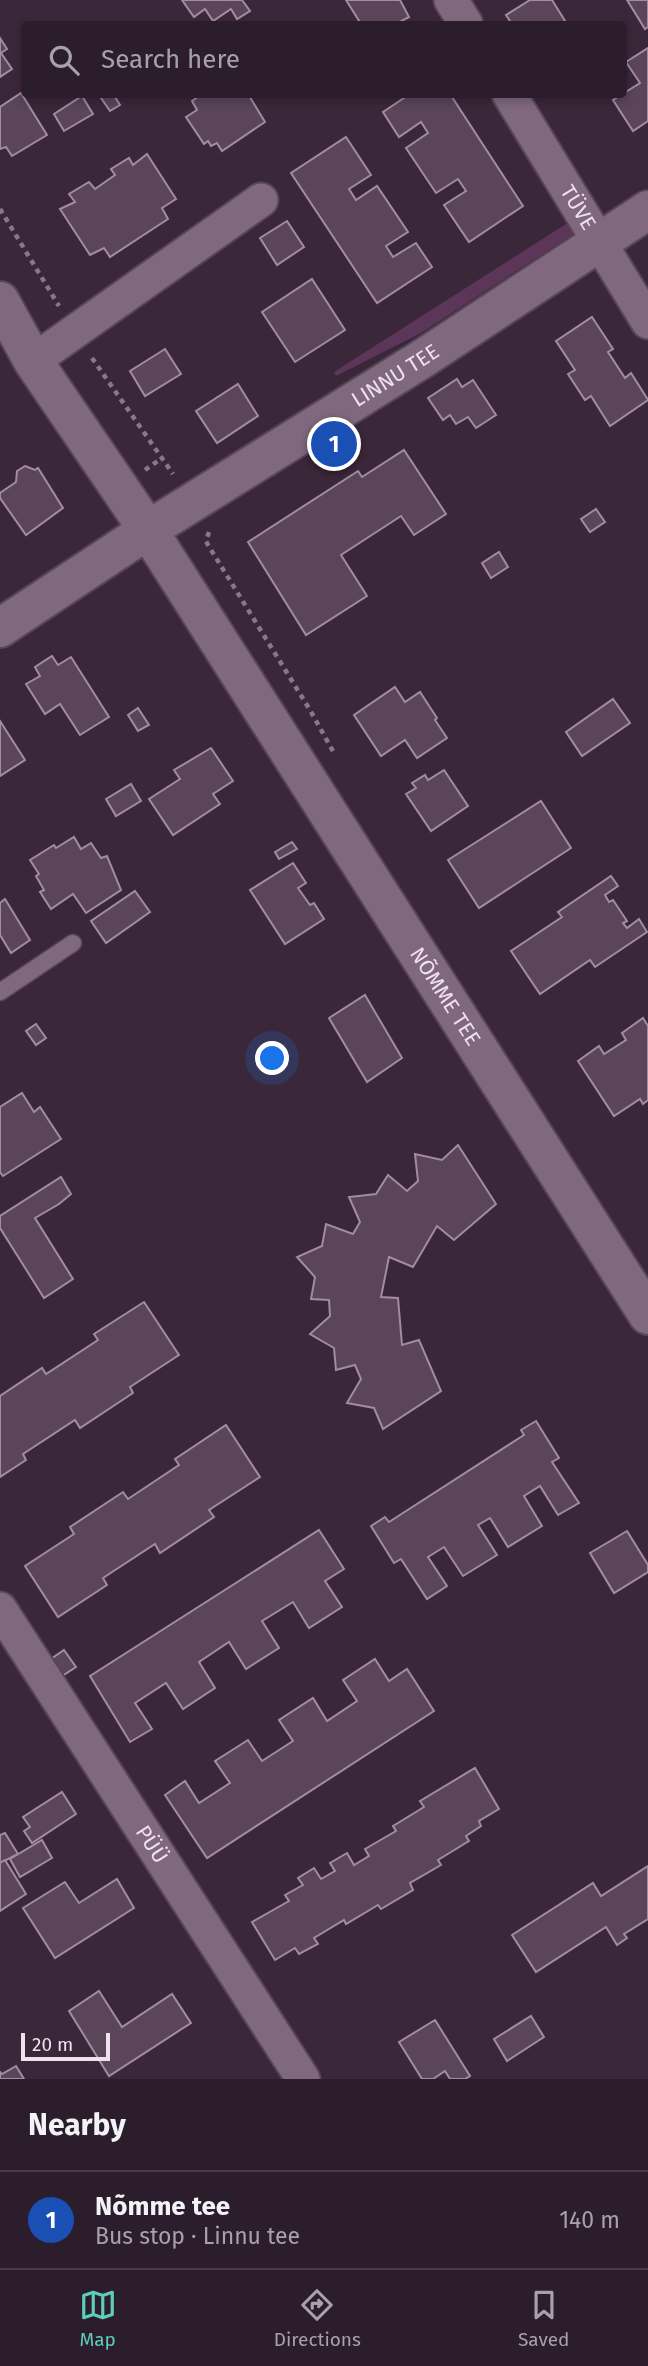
<!DOCTYPE html>
<meta charset="utf-8">
<style>
:root{--surface:#2c1d2c;--page:#342634;--text:#f1f3f6;--muted:#a6a2a9;--line:#483b48;--accent:#5dceb9}
body{margin:0;font-family:"Fira Sans",sans-serif;background:var(--page);color:var(--text)}
.scale{position:absolute;left:21px;bottom:18px;width:89px;box-sizing:border-box;padding-left:7px;border:4px solid #efe2ee;border-top:0;font-size:19px;line-height:24px;white-space:nowrap;color:#efe2ee;-webkit-text-stroke:5px #3b273a;paint-order:stroke}
.you{position:absolute;left:273px;top:1059px;width:24px;height:24px;margin:-18px;border:5px solid #fff;border-radius:50%;background:#1a73e8;box-shadow:0 0 0 10px #1a73e833}
.badge{display:grid;place-items:center;width:46px;height:46px;border-radius:50%;background:var(--accent);color:#fff;font-size:23px;font-weight:700}
.pin{position:absolute;translate:-50% -50%;border:4px solid #fff;box-shadow:0 2px 7px #0006}
.list{margin:0;padding:0;list-style:none}
h2{display:flex;justify-content:space-between;align-items:center;height:91px;margin:0;padding:0 28px;font-size:30px}
h2 small{font-size:23px;font-weight:400;color:var(--muted)}
.list li{display:grid;grid-template-columns:46px 1fr auto;gap:21px;align-items:center;box-sizing:border-box;height:98px;padding:0 28px;border-top:2px solid var(--line)}
.list b{display:block;font-size:26px;white-space:nowrap}
.list p{margin:0;font-size:23px;white-space:nowrap;color:var(--muted)}
.list em{font-size:23px;font-style:normal;color:var(--muted)}
.icon{flex:none;width:38px;height:38px;fill:none;stroke:currentColor;stroke-width:2;stroke-linecap:round;stroke-linejoin:round}
.map{position:relative;flex:none;width:648px;height:2079px;overflow:hidden}
.search{position:absolute;background:var(--surface);box-shadow:0 4px 10px #0003;left:21px;right:21px;top:21px;height:77px;display:flex;align-items:center;gap:18px;box-sizing:border-box;padding:0 24px;border-radius:7px;color:var(--muted);font-size:26px}
.sheet{height:189px;background:var(--surface)}
nav{display:flex;justify-content:space-around;align-items:center;box-sizing:border-box;height:98px;border-top:2px solid var(--line);background:var(--surface);font-size:19px;color:var(--muted)}
nav a{display:grid;justify-items:center;gap:4px}
nav .on{color:var(--accent)}
.map>svg:first-child{display:block}
</style>
<div class="map">
<svg width="648" height="2079" viewBox="0 0 648 2079">
<rect width="100%" height="100%" fill="#3b273a"/>
<path fill="#5c3659" d="M577,217L572,235L421,333L336,376L334,372Z"/>
<g fill="#5b4559" stroke="#a38ba1" stroke-width="2">
<path d="M182,0H242L250,11L237,19L231,9L213,21L205,9L194,17Z"/>
<path d="M346,0H400L409,17L396,24H361Z"/>
<path d="M530,0H552L567,24H512L506,15Z"/>
<path d="M627,0H648V27L645,29Z"/>
<path d="M0,38L7,49L1,53L12,69L0,77Z"/>
<path d="M648,48V121L633,131L613,100L640,83L626,62Z"/>
<path d="M21,93L47,135L12,156L6,147L0,149V107Z"/>
<path d="M106,94H113L120,105L110,111L101,98Z"/>
<path d="M202,94H248L265,122L222,151L217,143L211,146L208,141L204,144L186,117L197,110L192,101Z"/>
<path d="M410,94H450L523,206L469,242L444,205L466,191L458,179L436,193L406,148L428,133L421,122L399,137L383,112Z"/>
<path d="M82,96L93,114L64,131L54,114Z"/>
<path d="M346,137L371,175L349,189L356,200L377,186L408,232L386,246L393,257L416,243L432,267L377,303L291,173Z"/>
<path d="M147,154L176,199L162,208L168,219L110,257L104,248L90,255L60,209L75,202L69,194L89,182L95,189L115,175L111,169L129,158L133,165Z"/>
<path d="M287,221L304,247L277,265L260,238Z"/>
<path d="M312,279L345,330L295,362L262,312Z"/>
<path d="M592,317L613,349L608,352L625,378L631,373L648,400L610,426L591,396L585,400L568,374L575,370L556,341Z"/>
<path d="M165,349L181,374L145,396L130,371Z"/>
<path d="M457,379L462,387L473,380L496,415L476,428L468,417L456,424L450,415L443,420L428,398Z"/>
<path d="M238,384L258,416L217,443L196,411Z"/>
<path d="M404,450L446,514L414,535L401,516L341,555L367,596L306,635L248,542L358,471L362,477Z"/>
<path d="M25,466L35,470L38,468L63,508L26,535L0,498V493L16,482L17,471Z"/>
<path d="M596,509L605,522L590,532L581,519Z"/>
<path d="M499,552L508,567L491,578L482,563Z"/>
<path d="M52,656L58,665L71,657L109,717L80,735L60,704L45,714L26,684L40,676L35,667Z"/>
<path d="M395,687L405,702L420,692L437,718L435,720L447,738L417,758L405,740L381,756L354,715Z"/>
<path d="M613,699L630,723L582,756L566,732Z"/>
<path d="M138,708L149,725L138,731L128,715Z"/>
<path d="M0,721L25,760L0,776Z"/>
<path d="M211,748L233,781L213,794L220,804L173,835L149,799L180,779L174,770Z"/>
<path d="M444,770L468,806L431,831L406,794L416,788L412,783L425,775L428,780Z"/>
<path d="M131,784L141,801L116,816L106,799Z"/>
<path d="M541,801L571,848L479,908L448,860Z"/>
<path d="M74,837L81,849L91,843L101,858L107,856L121,890L86,913L73,894L51,909L40,892L44,890L36,876L39,874L30,860L54,845L56,848Z"/>
<path d="M292,842L297,849L279,859L275,852Z"/>
<path d="M293,863L306,883L298,888L310,905L314,903L324,919L285,944L250,890Z"/>
<path d="M611,876L618,886L605,895L609,902L613,900L627,921L623,923L627,928L639,919L647,932L595,967L590,960L540,994L511,951L562,917L558,912Z"/>
<path d="M135,891L150,912L106,943L91,921Z"/>
<path d="M5,899L30,940L11,953L0,935V903Z"/>
<path d="M365,995L402,1058L367,1082L329,1018Z"/>
<path d="M643,1018L648,1026V1100L643,1104L640,1099L614,1116L578,1061L599,1046L604,1054L626,1040L622,1033Z"/>
<path d="M36,1024L46,1038L36,1045L26,1031Z"/>
<path d="M22,1093L34,1112L40,1107L61,1139L3,1176L0,1172V1107Z"/>
<path d="M458,1145L496,1204L454,1240L437,1226L413,1267L389,1257L381,1297L398,1298L402,1345L419,1340L441,1391L383,1429L374,1408L347,1403L361,1379L355,1365L336,1370L334,1348L310,1334L330,1316L329,1300L311,1299L315,1277L297,1257L322,1246L326,1224L353,1234L360,1222L349,1197L376,1194L388,1175L407,1191L418,1181L415,1154L442,1160Z"/>
<path d="M61,1177L71,1194L59,1204L35,1218L73,1279L44,1298L0,1228V1216Z"/>
<path d="M144,1302L179,1355L130,1387L133,1393L80,1428L75,1420L23,1454L26,1460L0,1477V1396L42,1368L46,1374L98,1340L94,1334Z"/>
<path d="M536,1421L559,1458L552,1462L579,1503L558,1515L540,1486L524,1496L542,1526L508,1547L490,1518L478,1525L497,1555L463,1576L444,1547L428,1557L447,1586L427,1599L401,1559L394,1563L371,1526L385,1517L389,1522L524,1435L521,1430Z"/>
<path d="M226,1425L260,1477L209,1510L214,1517L160,1553L155,1544L103,1578L107,1585L58,1617L25,1566L74,1534L70,1527L123,1492L128,1499L179,1465L175,1459Z"/>
<path d="M319,1530L344,1569L325,1581L342,1607L309,1628L293,1602L262,1621L279,1648L246,1669L229,1642L199,1662L215,1688L183,1709L166,1683L135,1703L152,1729L130,1742L90,1676Z"/>
<path d="M627,1531L648,1565V1572L614,1593L590,1553Z"/>
<path d="M64,1650L76,1667L59,1678L48,1661Z"/>
<path d="M375,1659L389,1681L407,1669L434,1711L207,1858L165,1795L185,1781L199,1803L230,1783L215,1761L248,1740L262,1761L293,1741L279,1720L313,1698L327,1721L357,1701L343,1680Z"/>
<path d="M475,1768L499,1809L479,1821L481,1826L466,1836L469,1841L438,1860L441,1865L410,1883L413,1890L381,1909L378,1905L346,1924L344,1920L314,1938L318,1944L299,1954L295,1948L275,1960L252,1922L289,1901L285,1895L303,1885L298,1878L314,1868L321,1879L335,1871L330,1863L347,1853L354,1865L369,1856L365,1849L396,1831L393,1826L424,1807L420,1801Z"/>
<path d="M62,1792L76,1814L32,1843L24,1831L30,1827L23,1817Z"/>
<path d="M5,1833L18,1854L0,1863V1835Z"/>
<path d="M42,1840L52,1858L20,1877L10,1859Z"/>
<path d="M5,1860L26,1894L0,1911V1863Z"/>
<path d="M648,1866V1919L624,1934L627,1938L617,1945L606,1927L536,1972L512,1935L593,1883L601,1896Z"/>
<path d="M117,1879L134,1908L55,1958L23,1908L65,1882L79,1903Z"/>
<path d="M99,1991L122,2027L172,1994L191,2023L109,2076L69,2011Z"/>
<path d="M531,2016L544,2037L507,2061L494,2039Z"/>
<path d="M435,2020L470,2076L465,2079H450L445,2071L433,2079H422L399,2042Z"/>
<path d="M16,2066L24,2079H0V2072L2,2074Z"/>
</g>
<g fill="none" stroke-linecap="round" stroke-linejoin="round">
<defs>
<path id="service" d="M0,992L73,943"/>
<g id="minor">
<path d="M451,0L466,24"/>
<path id="s1" d="M509,94L648,322"/>
<path d="M33,361L261,200"/>
<path id="s2" d="M0,1609L303,2079"/>
</g>
<g id="tertiary">
<path id="s3" d="M0,301L33,361L148,530L648,1315"/>
<path id="s4" d="M0,628L148,530L422,359L648,210"/>
</g>
</defs>
<use href="#service" stroke="#574756" stroke-width="19"/>
<use href="#minor" stroke="#574756" stroke-width="37"/>
<use href="#tertiary" stroke="#574756" stroke-width="42"/>
<g stroke="#897888" stroke-width="4.5" stroke-dasharray="5 5" stroke-linecap="butt">
<path d="M0,209L59,306"/>
<path d="M92,358L173,474"/>
<path d="M145,470L162,458"/>
<path d="M209,532L206,541L208,545L310,710L334,753"/>
</g>
<use href="#service" stroke="#80697e" stroke-width="16"/>
<use href="#minor" stroke="#80697e" stroke-width="33"/>
<use href="#tertiary" stroke="#80697e" stroke-width="38"/>
</g>
<g text-anchor="middle" dominant-baseline="central" stroke-width="5" stroke-linejoin="round" paint-order="stroke">
<g font-size="21" fill="#efe2ee" stroke="#3b273a">
<text stroke="none"><textPath href="#s1" startOffset="133">TÜVE</textPath></text>
<text stroke="none"><textPath href="#s4" startOffset="469">LINNU TEE</textPath></text>
<text stroke="none"><textPath href="#s3" startOffset="826">NÕMME TEE</textPath></text>
<text stroke="none"><textPath href="#s2" startOffset="280">PÜÜ</textPath></text>
</g>
</g>
</svg>
<div class="scale">20 m</div>
<div class="you"></div>
<div class="pin badge" style="left:334px;top:444px;background:#1a4fb4">1</div>
<div class="search"><svg class="icon" aria-label="search" viewBox="0 0 24 24"><circle cx="10" cy="10" r="6"/><path d="M15 15l6 6"/></svg>Search here</div>
</div>
<section class="sheet">
<h2>Nearby<small></small></h2>
<ul class="list">
<li><span class="badge" style="background:#1a4fb4">1</span><div><b>Nõmme tee</b><p>Bus stop · Linnu tee</p></div><em>140 m</em></li>
</ul>
</section>
<nav>
<a class="on"><svg class="icon" aria-label="map" viewBox="0 0 24 24"><path d="M3 6l6-2 6 2 6-2v14l-6 2-6-2-6 2zM9 4v14M15 6v14"/></svg>Map</a>
<a><svg class="icon" aria-label="directions" viewBox="0 0 24 24"><path d="M12 3l9 9-9 9-9-9zM9 14v-3h6M13 9l2 2-2 2"/></svg>Directions</a>
<a><svg class="icon" aria-label="saved" viewBox="0 0 24 24"><path d="M7 4h10v16l-5-4-5 4z"/></svg>Saved</a>
</nav>
